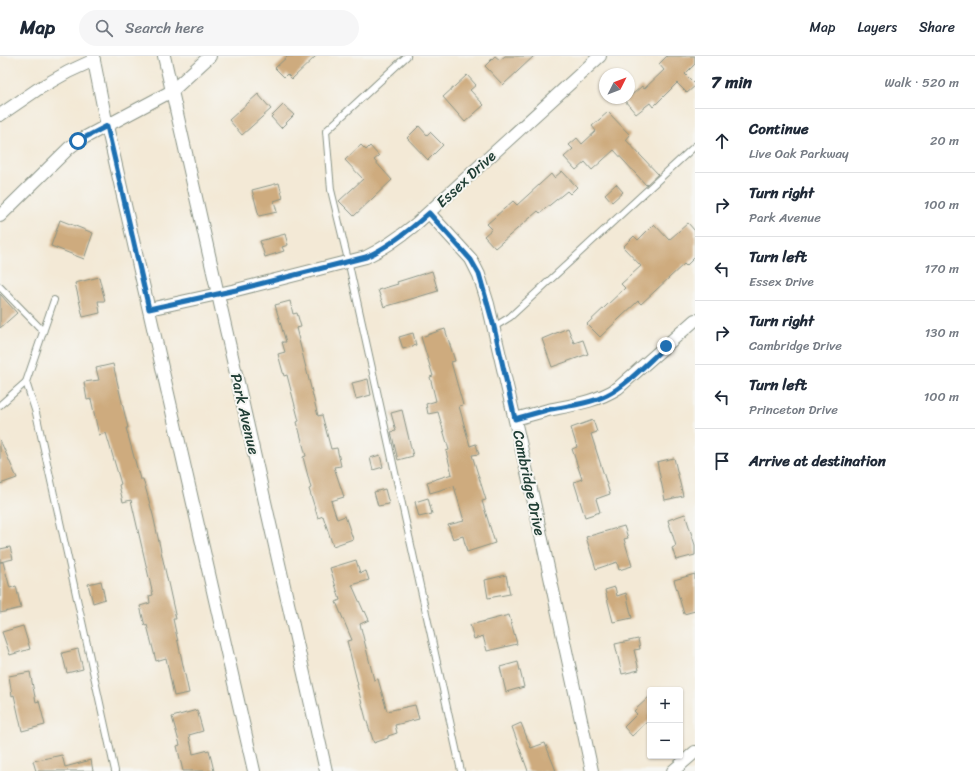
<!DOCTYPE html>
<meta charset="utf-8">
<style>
:root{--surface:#fff;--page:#f6f6f7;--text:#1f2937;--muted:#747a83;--line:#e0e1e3}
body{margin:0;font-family:Sriracha,sans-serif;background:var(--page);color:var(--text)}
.controls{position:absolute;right:12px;bottom:12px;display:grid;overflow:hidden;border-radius:4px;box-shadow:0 1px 3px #0004}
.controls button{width:36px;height:36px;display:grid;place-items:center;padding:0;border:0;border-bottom:1px solid var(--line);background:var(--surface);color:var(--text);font:20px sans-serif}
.compass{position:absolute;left:599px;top:12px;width:36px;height:36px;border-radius:50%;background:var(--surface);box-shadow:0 1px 3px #0004;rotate:48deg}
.stop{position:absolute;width:12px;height:12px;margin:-9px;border:3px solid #1f6fb2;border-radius:50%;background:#fff}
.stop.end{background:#1f6fb2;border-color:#fff;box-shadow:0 1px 4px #0008}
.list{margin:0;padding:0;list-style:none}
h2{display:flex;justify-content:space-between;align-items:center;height:52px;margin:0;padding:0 16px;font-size:17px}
h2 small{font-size:13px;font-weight:400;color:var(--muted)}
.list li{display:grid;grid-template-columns:26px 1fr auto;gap:12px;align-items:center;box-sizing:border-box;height:64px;padding:0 16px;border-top:1px solid var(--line)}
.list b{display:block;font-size:15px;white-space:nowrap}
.list p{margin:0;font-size:13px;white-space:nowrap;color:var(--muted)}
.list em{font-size:13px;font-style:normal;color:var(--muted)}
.icon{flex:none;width:22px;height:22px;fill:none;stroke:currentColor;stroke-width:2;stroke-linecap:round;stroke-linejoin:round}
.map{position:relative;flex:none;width:695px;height:715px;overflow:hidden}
header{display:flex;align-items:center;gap:24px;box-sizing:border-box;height:56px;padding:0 20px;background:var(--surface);border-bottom:1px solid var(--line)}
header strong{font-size:19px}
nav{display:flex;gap:22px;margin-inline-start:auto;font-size:14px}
.search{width:280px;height:36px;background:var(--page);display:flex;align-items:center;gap:10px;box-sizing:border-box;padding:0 14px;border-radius:22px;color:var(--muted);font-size:15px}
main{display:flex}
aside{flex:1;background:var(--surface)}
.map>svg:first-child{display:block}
</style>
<header>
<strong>Map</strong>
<div class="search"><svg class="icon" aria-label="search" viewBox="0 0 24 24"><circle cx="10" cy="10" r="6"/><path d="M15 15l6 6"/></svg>Search here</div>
<nav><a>Map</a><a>Layers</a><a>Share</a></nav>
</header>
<main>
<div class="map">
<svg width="695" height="715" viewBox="0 0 695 715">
<rect width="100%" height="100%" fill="#f6f6f2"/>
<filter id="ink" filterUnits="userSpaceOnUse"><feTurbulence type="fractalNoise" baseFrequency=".025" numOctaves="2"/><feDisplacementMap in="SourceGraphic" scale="8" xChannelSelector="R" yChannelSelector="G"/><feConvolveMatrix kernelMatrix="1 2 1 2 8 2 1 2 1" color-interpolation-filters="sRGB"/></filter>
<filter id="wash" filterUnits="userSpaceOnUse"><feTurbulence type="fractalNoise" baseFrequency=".012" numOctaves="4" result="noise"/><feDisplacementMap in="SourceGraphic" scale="16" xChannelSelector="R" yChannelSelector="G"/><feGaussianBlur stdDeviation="0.9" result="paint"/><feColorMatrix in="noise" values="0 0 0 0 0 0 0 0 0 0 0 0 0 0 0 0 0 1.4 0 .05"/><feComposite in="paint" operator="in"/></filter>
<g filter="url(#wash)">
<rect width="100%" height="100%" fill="#f3e9d6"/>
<g id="blocks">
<g fill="#ceab7e">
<path d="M288,0H316L292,23L287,18L284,21L275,12Z"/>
<path d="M495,0L500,4L505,0H534L503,29L485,10Z"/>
<path d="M667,0H695V8L685,18L695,28V30L687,37L677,27L653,51L650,47L636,58L625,45L642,30L644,33L664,14L659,8Z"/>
<path d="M467,19L476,29L470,34L484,49L465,66L443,41Z"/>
<path d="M258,38L271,53L242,79L229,64Z"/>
<path d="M283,49L294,59L281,72L271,61Z"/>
<path d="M608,56L630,79L626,84L658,118L646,129L614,94L592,114L585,106L576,114L564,101L573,93L569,89L577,82L582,88L596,75L592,70Z"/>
<path d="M419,70L427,79L430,76L443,89L428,104L407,82Z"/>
<path d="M361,89L366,94L370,90L379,100L374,104L392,124L354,160L339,145L363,123L345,104Z"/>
<path d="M562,115L577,131L570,138L567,135L540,157L538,155L495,192L484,180L492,173L487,168L513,145L517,149L551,118L554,122Z"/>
<path d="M279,127L283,142L274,145L277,156L259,160L252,134Z"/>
<path d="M616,128L623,136L612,146L605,138Z"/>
<path d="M60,164L93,177L84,203L51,190Z"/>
<path d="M688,167L695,175V201L686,210L684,208L641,248L638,245L600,281L587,268L625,232L621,228L641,210L623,191L634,180L638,184L654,168L669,184Z"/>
<path d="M285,178L288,189L282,191L284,195L265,201L260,185Z"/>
<path d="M432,215L438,235L384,251L378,234L398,228L397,226Z"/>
<path d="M99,221L105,245H98L100,257L83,261L75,227Z"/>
<path d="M0,238L17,257L0,272Z"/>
<path d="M290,245L293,258L297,257L301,271L296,272L318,360L322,359L331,393L337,392L341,410L334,411L344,441L331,445L337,463L345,460L353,483L333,490L323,460L318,462L309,433L311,432L303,401L306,400L297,366L299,365L287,319L284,320L278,298L285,296L282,286H286L275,249Z"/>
<path d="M568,272L574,287L583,284L588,298L552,311L542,283Z"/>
<path d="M445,273L455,305L451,306L463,349L459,350L470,390L476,388L479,398L472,399L486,444L482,445L495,487L467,496L463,480L453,483L448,469L464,465L454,430L430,437L427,426L452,418L446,395L449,394L438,356L428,358L426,348L436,345L430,321L433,320L421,281Z"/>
<path d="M413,277L416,289L403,293L399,281Z"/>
<path d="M113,308L128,372H126L140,423H143L153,459L176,563H173L189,637L174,640L166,602L156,605L147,569L145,570L140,550L150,547L149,540L153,539L131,444L123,446L119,429L121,428L106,377L99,379L91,343L87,344L84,326L99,324L96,312Z"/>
<path d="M368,323L371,339L356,343L352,327Z"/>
<path d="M402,354L413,400L398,404L391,376L396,375L391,357Z"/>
<path d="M593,364L597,376L591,378L610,438L596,443L600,456L585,461L574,426L582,423L572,393L577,391L571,372Z"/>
<path d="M0,384L17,422L0,428Z"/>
<path d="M380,399L383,411L373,414L370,402Z"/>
<path d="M674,402L683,440L665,444L657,406Z"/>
<path d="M385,433L389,448L378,450L374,436Z"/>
<path d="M428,442L432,458L419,461L415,446Z"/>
<path d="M685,458L695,489V499L676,504L672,492L676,490L668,464Z"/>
<path d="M624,470L628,482L624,483L632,510L619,514L617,506L596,513L586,481Z"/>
<path d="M10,491L13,503L0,506V493Z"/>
<path d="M356,504L360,517L366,515L369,524L352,529L364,556L365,555L369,564L360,568L374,624L378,623L387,655L415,649L419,663L395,669L397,677L388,680V682L374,687L366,663L357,629H358L347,585L352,584L336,546L340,544L330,512Z"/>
<path d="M0,506H3L10,532L16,530L21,552L0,557Z"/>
<path d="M695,518V555L684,558L674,524Z"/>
<path d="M506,519L510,538L488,542L485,524Z"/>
<path d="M101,525L105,543L93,547L88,528Z"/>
<path d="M615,531L617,540L626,537L632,562L613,566L605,534Z"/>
<path d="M509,559L517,588L487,595L483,580L474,583L470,569Z"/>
<path d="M23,570L30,593L10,599L2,576Z"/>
<path d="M638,583L640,593L634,594L639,614L622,618L615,588Z"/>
<path d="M78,593L83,613L67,617L62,597Z"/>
<path d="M518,606L524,631L506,636L500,611Z"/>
<path d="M30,616L36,646L39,645L45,669L22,675L14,639L12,640L9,620Z"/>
<path d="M650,640V663L632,680L624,671L637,658L634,655Z"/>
<path d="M197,654L203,675L189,679L193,698L209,694L214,715H183L177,690L180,689L172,661Z"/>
<path d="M521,667L531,692L545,687L556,715H528L512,671Z"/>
<path d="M62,699L65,711L91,704L93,715H36L33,705Z"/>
</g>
</g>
</g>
<g filter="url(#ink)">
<use href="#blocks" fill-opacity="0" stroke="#899385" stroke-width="1"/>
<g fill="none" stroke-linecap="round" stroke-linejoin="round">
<defs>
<g id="service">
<path d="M407,0L326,75L331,134L348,204L461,715"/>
<path d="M0,231L43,275"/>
<path d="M54,244L26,326L36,357L115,715"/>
<path d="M494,271L510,261L695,90"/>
<path d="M0,349L26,326"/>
</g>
<g id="minor">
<path d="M93,0L107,70L254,715"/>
<path d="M164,0L326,715"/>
<path d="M0,59L38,33L68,16L94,4"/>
<path d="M429,157L471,203L479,219L488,248L533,442L592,715"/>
<path d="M0,160L69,92L78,85L172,35L210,0"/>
<path d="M149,253L236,234L366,201C385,192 400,181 416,168L600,0"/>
<path d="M515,363C526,360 537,357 548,354C572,349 596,346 618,332L695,264"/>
<path d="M673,715L695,696"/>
</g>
</defs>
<use href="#service" stroke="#899385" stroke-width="8"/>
<use href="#minor" stroke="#899385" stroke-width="14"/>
<use href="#service" stroke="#fff" stroke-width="6"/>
<use href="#minor" stroke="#fff" stroke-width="12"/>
</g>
</g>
<g fill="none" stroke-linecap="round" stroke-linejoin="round" filter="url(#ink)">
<path stroke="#1f6fb2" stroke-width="5" d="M78,85L107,70L149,253L236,234L366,201C390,190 410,174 429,157L471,204L479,218L494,271L515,363C525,360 536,357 547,354C567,350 589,348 607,339C627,329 649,305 666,290"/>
</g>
<g text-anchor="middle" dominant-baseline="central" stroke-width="4" stroke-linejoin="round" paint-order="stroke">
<g font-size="15" fill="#1f3d34" stroke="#f6f6f2">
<text transform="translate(466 123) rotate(-43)">Essex Drive</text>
<text transform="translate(245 358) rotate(77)">Park Avenue</text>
<text transform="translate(529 427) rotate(78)">Cambridge Drive</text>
</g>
</g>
</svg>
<div class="controls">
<button>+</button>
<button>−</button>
</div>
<svg class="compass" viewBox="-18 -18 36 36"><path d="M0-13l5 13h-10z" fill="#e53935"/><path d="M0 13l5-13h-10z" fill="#747a83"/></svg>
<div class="stop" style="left:78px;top:85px"></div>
<div class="stop end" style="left:666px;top:290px"></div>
</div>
<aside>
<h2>7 min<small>Walk · 520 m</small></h2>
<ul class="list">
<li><svg class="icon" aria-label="ahead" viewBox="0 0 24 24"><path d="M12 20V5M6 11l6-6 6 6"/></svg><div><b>Continue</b><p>Live Oak Parkway</p></div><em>20 m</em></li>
<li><svg class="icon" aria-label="right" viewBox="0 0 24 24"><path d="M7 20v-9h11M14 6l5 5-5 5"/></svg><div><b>Turn right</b><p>Park Avenue</p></div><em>100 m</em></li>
<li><svg class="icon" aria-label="left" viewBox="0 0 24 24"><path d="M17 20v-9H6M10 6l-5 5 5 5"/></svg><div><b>Turn left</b><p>Essex Drive</p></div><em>170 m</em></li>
<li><svg class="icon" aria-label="right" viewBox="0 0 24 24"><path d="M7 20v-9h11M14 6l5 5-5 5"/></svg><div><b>Turn right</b><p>Cambridge Drive</p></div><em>130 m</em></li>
<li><svg class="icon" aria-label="left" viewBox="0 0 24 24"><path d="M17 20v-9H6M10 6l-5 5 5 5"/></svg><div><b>Turn left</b><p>Princeton Drive</p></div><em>100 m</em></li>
<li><svg class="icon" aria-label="arrive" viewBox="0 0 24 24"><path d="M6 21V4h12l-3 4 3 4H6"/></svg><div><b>Arrive at destination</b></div></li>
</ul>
</aside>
</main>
